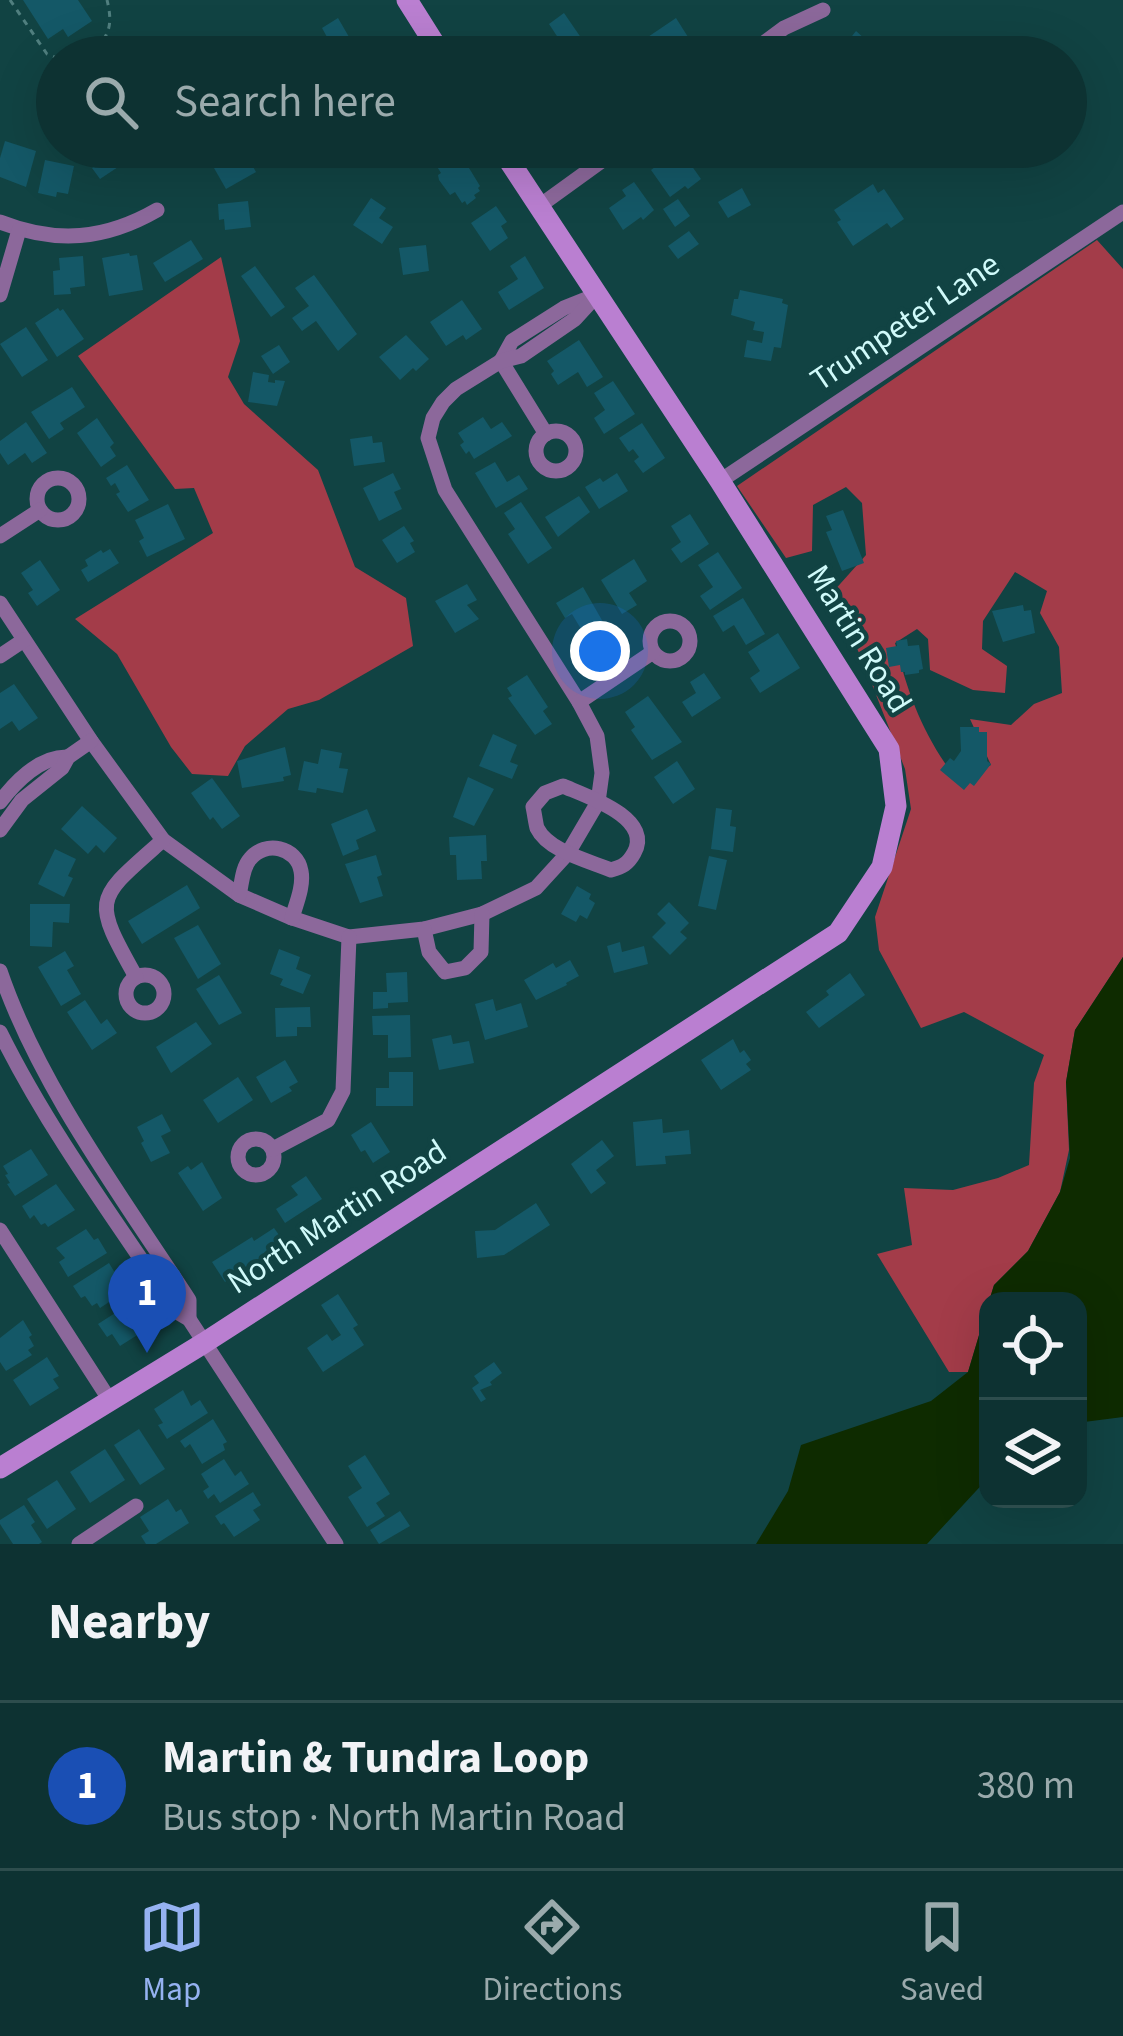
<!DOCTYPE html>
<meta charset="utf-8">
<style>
:root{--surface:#0d3232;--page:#1b3e3e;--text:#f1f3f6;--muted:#9aaaac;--line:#2d4d4d;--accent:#95b2f1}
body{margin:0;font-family:"Source Sans 3",sans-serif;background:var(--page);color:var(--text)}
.controls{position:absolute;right:36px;bottom:36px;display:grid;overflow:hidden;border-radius:24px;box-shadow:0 12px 48px #0002}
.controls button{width:108px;height:108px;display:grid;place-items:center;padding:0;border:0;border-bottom:3px solid var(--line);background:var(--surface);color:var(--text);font:60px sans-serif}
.you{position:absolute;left:600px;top:651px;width:42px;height:42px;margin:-30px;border:9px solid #fff;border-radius:50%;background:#1a73e8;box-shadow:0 0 0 18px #1a73e833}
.badge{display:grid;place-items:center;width:78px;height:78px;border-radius:50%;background:var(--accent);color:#fff;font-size:39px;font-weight:700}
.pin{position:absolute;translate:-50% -99px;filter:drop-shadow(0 3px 6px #0008)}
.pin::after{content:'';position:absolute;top:63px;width:42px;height:36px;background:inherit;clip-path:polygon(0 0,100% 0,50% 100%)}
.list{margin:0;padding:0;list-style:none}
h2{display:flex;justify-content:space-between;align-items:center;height:156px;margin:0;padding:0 48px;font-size:51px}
h2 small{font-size:39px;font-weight:400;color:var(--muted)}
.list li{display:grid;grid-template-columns:78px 1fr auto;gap:36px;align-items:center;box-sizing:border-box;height:168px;padding:0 48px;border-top:3px solid var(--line)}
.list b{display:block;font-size:45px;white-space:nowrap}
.list p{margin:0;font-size:39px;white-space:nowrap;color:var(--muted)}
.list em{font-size:39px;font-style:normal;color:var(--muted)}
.icon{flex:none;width:66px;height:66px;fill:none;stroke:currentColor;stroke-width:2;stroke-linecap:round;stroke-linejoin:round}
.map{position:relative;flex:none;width:1123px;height:1544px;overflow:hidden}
.search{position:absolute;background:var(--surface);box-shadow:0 12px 48px #0002;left:36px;right:36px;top:36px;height:132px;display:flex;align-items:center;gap:30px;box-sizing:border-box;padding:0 42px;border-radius:66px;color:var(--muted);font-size:45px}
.sheet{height:324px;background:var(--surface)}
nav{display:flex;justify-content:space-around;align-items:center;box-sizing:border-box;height:168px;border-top:3px solid var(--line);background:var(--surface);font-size:33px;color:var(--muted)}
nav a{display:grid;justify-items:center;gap:6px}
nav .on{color:var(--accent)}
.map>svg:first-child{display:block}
</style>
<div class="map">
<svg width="1123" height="1544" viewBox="0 0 1123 1544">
<rect width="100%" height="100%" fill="#114343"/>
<g fill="#a33c49" fill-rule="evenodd">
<path d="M1097,240L1123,269V957L1075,1030L1066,1082L1069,1150L1060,1192L1028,1251L994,1285L968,1372H949L877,1254L912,1245L904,1188L953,1190L998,1178L1029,1165L1034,1083L1044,1055L964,1012L921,1028L879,950L875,917L911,809L905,769L864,664L832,593L866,555L862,503L846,487L813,505L812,551L786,558L737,486ZM1015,572L1047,591L1040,613L1059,647L1062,693L1034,704L1011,725L970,719L991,765L959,783C923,735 910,700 895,643L917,629L928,639L930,670L973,690L1005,693L1007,666L982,649L983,621Z"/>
<path d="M221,257L240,341L228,377L244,404L318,470L355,567L406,598L413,646L319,700L288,709L245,746L228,776L192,774L171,747L117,654L75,619L213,533L194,488L175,489L78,356Z"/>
</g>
<g fill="#0e2b00">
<path d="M1123,957V1417L1084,1422L1078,1426V1301H989L994,1285L1028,1251L1060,1192L1070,1158L1066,1082L1075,1030Z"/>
<path d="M988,1305V1478L927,1544H756L788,1491L801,1445L931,1401L968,1372Z"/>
</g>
<g fill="#145867">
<path d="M23,0H78L92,21L68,37L63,29L48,39Z"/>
<path d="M564,13L586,45L570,56L549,24Z"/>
<path d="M338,18L360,56L358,57H339L337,54L333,56L323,39L327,37L322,28Z"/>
<path d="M676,18L688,37L672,48L678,57H653L642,41Z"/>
<path d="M856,31L885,57H839L847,47L845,45Z"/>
<path d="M5,141L36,151L26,187L0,177V158Z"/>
<path d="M91,147H125L130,155L120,162L121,165L100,179L92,168L101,162Z"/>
<path d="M217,147H242L256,172L226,189L206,154Z"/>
<path d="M458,150L480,186L478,188L480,191L474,195L476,198L467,205L465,201L462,203L455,192L450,195L439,180L438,175L441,173L436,165Z"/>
<path d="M684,155L701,179L688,189L685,186L670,197L651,170L663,161L667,167Z"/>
<path d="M45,160L74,166L68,194L57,192L56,197L38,193Z"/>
<path d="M634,182L654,210L643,220L641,217L623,230L609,208L626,196L622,190Z"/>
<path d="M873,184L878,193L884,189L904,219L891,228L887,223L853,246L837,222L841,220L834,210Z"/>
<path d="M742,188L751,205L728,218L718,202Z"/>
<path d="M371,198L386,208L379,218L393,227L382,244L353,225Z"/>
<path d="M678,199L690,216L675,227L663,209Z"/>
<path d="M248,201L251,227L225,230L224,219L219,220L218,204Z"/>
<path d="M496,206L507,222L501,226L508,238L490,251L471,223Z"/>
<path d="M689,231L699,244L678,259L668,246Z"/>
<path d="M191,240L203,259L165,282L153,263Z"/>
<path d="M426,245L429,271L403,275L399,248Z"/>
<path d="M129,253L130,256L137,255L143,290L109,296L102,258Z"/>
<path d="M83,256L85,286L70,288L71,294L54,295L53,271L60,270L59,258Z"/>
<path d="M525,256L544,288L509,310L498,292L518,279L510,266Z"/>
<path d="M255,266L285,307L271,317L241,276Z"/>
<path d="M314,275L357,334L338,351L316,321L302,331L292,318L309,306L295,288Z"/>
<path d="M740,290L783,299L782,303L788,305L781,348L774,347L771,361L744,357L747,340L762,343L764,332L753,330L755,322L731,315L734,299H738Z"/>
<path d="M462,300L482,329L466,340L463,335L446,346L430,322Z"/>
<path d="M58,308L60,311L63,309L84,339L57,357L35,323Z"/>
<path d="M26,327L48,360L22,377L0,344Z"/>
<path d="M406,335L429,359L416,371L413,368L400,380L379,357Z"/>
<path d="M579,340L603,377L587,387L578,372L558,385L551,374L554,371L547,361Z"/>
<path d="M279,345L290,362L273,374L261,356Z"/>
<path d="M253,372L269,375L268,382L275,383V380L285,381L277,406L248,402Z"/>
<path d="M613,381L635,414L604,434L594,418L605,410L594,393Z"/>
<path d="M72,387L85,407L60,423L64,429L49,439L31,412Z"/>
<path d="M483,417L491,429L502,422L512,436L474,459L469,451L466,454L460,445L464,442L458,433Z"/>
<path d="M97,418L114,443L110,447L116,456L101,467L77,433Z"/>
<path d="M26,422L47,453L32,463L25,453L8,465L0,453V441Z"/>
<path d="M642,423L665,458L643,473L634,461L639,457L633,449L629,452L619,438Z"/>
<path d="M372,436L373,443L382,442L385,462L354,466L350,439Z"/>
<path d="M495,462L507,482L519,475L528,489L496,508L475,473Z"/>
<path d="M127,465L149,500L128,512L116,494L120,492L115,483L111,486L106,478Z"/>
<path d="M393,473L401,489L394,492L402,509L379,521L363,488Z"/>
<path d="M617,473L628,491L599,509L585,487L600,478L603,482Z"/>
<path d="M579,496L590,512L558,537L545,517Z"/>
<path d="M521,502L552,548L528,564L508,534L515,529L504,513Z"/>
<path d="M168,504L185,539L147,557L139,541L144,538L135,520Z"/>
<path d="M843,510L864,563L842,571L826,532L832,530L826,516Z"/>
<path d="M690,514L709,544L681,563L671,549L681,542L671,526Z"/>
<path d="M404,526L414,541L410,543L415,552L397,563L382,540Z"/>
<path d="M110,549L119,563L88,582L81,570L88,566L85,560L101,550L103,553Z"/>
<path d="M718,552L742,588L710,610L700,596L713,587L698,565Z"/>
<path d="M634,559L647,581L629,593L637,605L622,614L601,580Z"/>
<path d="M40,560L60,590L37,606L28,593L33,590L21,573Z"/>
<path d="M467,584L477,600L467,605L479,619L455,633L435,601Z"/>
<path d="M583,587L603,622L614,634L600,648L587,633L584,634L572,614L565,618L556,603Z"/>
<path d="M743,598L765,634L746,645L734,625L723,632L713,616Z"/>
<path d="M1023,605L1024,611L1031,610L1035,633L1003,642L992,611Z"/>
<path d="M778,633L800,668L760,693L750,678L760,671L748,652Z"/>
<path d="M907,639L908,646L919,645L923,669L919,670V673L905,675V672H901L900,665L889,667L886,648L897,646L896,641Z"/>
<path d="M704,673L721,698L692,717L682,702L696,693L690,682Z"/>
<path d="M527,675L548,707L543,711L552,724L535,735L508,698L512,696L507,688Z"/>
<path d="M14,684L38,718L19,731L12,721L0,729V693Z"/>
<path d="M648,696L682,742L652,760L631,730L635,727L625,712Z"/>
<path d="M960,727H979V732H987V761L991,764L974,786L970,783L964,790L940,770L950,758L954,761L961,751Z"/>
<path d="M493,734L517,745L510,762L518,765L512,779L479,766Z"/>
<path d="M285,747L291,775L283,777L284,781L242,788L237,761Z"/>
<path d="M321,749L342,753L339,768L348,769L343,793L317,788L316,793L298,790L304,761L318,764Z"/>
<path d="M677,761L695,789L673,804L654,777Z"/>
<path d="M468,777L494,789L474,826L453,817Z"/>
<path d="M212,778L240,816L222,829L213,817L210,820L191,793Z"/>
<path d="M82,806L117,838L104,853L96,845L88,854L61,829Z"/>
<path d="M716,808L732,810L730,826L736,827L733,852L711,849Z"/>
<path d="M367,809L376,831L356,840L359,849L343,856L331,824Z"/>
<path d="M486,835L487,861H481L482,879L457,880L456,855H450L449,837Z"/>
<path d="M55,849L76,859L68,876L73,878L64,897L38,884Z"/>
<path d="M376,855L382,875L377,877L383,896L360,903L345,864Z"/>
<path d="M709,856L727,860L716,910L698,906Z"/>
<path d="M187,885L200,908L142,944L128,921Z"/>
<path d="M577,886L591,894L589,899L595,903L587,919L580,915L576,922L561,914Z"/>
<path d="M669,902L689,923L680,932L687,938L670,955L652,937L666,923L657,914Z"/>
<path d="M30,904H70L69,923L53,922L52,947L30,946Z"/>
<path d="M198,925L221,964L198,979L174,938Z"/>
<path d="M620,942L622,952L644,946L648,964L614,973L607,946Z"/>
<path d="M279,949L300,957L296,969L311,975L303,994L280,985L283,979L270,974Z"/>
<path d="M65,951L74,966L67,970L81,994L61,1006L38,967Z"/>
<path d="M570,960L579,976L566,983L567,985L536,1000L524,980L553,963L556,968Z"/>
<path d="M407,972L408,1002L388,1003V1008L373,1009V992H387L386,973Z"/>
<path d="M850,973L865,995L819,1028L806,1012L829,995L826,991Z"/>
<path d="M219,975L242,1013L219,1025L196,989Z"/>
<path d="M493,999L496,1011L521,1003L528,1027L485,1040L475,1004Z"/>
<path d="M85,1000L101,1024L107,1019L117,1033L92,1050L67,1012Z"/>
<path d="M310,1007L311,1027H297V1036L276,1037L275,1008Z"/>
<path d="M410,1015L411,1057L388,1058V1035H373L372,1016Z"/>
<path d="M196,1022L212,1044L171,1073L156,1047Z"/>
<path d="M451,1035L453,1044L469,1041L474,1063L439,1070L432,1039Z"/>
<path d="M733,1039L740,1053L744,1050L751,1060L746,1064L751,1070L721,1090L701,1060Z"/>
<path d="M285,1060L298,1082L289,1087L292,1091L271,1103L256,1077Z"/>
<path d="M389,1072H413V1106H376V1088H389Z"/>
<path d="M238,1077L253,1100L218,1123L203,1100Z"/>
<path d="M162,1114L171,1131L161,1136L170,1153L151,1162L141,1143L144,1141L137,1127Z"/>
<path d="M662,1119L663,1133L689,1130L691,1154L665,1156L666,1164L636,1166L633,1122Z"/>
<path d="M371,1122L390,1152L373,1163L365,1150L361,1152L351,1135Z"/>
<path d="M602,1140L614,1156L596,1170L606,1183L591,1194L571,1164Z"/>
<path d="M31,1149L48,1175L15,1196L7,1184L10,1183L5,1175L8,1174L3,1166Z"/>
<path d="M202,1162L222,1198L203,1211L178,1173L188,1166L191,1170Z"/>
<path d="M306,1176L322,1199L285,1223L276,1209L298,1195L291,1186Z"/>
<path d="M56,1184L75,1210L48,1227L45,1223L41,1225L34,1215L30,1219L22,1206Z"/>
<path d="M536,1203L550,1225L504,1255L477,1258L475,1231L495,1230Z"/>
<path d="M274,1228L284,1242L225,1282L212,1262L252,1237L254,1241Z"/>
<path d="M86,1229L94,1240L98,1238L107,1253L68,1277L59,1262L65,1258L56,1248Z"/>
<path d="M109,1263L126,1291L100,1308L97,1303L92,1306L85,1296L81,1298L73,1286Z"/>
<path d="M338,1294L358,1325L353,1328L364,1345L323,1372L307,1348L327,1334L332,1341L341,1335L321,1305Z"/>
<path d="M137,1299L150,1327L120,1346L112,1334L107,1337L98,1324Z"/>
<path d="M23,1320L32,1335L29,1337L34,1346L28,1350L32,1355L6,1371L0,1362V1338Z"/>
<path d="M47,1357L59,1376L53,1379L59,1388L30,1406L13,1380Z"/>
<path d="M494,1362L502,1373L490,1382L492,1385L480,1390L486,1399L481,1402L472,1388L479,1383L474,1376Z"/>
<path d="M183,1390L191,1406L200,1400L208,1413L167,1439L158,1425L163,1423L154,1409Z"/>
<path d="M213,1419L227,1442L223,1444L225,1450L202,1464L190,1444L185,1448L180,1441Z"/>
<path d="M139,1429L165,1469L140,1485L114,1445Z"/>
<path d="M105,1449L125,1480L90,1503L70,1472Z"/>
<path d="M365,1455L390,1494L376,1503L385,1516L367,1527L348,1497L362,1488L348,1466Z"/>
<path d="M224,1459L235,1476L241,1471L249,1484L220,1503L214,1494L208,1499L203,1491L209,1487L201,1474Z"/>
<path d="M57,1480L76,1509L47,1529L27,1499Z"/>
<path d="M253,1492L261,1505L253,1510L260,1520L234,1537L224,1523L221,1525L215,1516Z"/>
<path d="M168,1499L176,1512L181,1509L189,1523L156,1544H146L141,1536L149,1531L140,1517Z"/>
<path d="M24,1505L35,1522L31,1525L42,1542L39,1544H13L0,1524V1520Z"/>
<path d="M400,1511L410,1526L379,1544L370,1530Z"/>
</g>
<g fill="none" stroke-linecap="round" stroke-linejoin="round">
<g stroke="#507f7f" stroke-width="3" stroke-dasharray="6 6" stroke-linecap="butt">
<path d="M10,0L47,54L57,58"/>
<path d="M87,57C108,38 114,28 107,0"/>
</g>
<g stroke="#8c689b" stroke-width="15">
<path d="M745,57L784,28L823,10"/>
<path d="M538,207L621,147"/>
<path d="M0,222C56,244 105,240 157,210"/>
<path d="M0,295L19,230"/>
<path d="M501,361L512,341L564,308L594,296"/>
<path d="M501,361L546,434"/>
<circle cx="556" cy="451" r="20"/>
<circle cx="58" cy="499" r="21"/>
<path d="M720,481L1123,212"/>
<path d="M0,536L40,510"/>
<path d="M0,603L91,741L163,840L239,895L292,918L349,937L424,929L482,914L536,888L568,853L598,802L602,773L597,736L579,702L445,490L428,438L433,418L443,402L456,389L501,361L521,356L575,319L597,295"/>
<circle cx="670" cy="641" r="20"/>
<path d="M0,656L24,640"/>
<path d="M579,702L653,652"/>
<path d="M563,786C586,796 654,818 634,853C628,864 622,867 611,870C589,861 548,851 537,828C536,825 534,811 533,807L545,793Z"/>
<path d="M0,802C16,781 41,756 68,757"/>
<path d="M0,830L22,800L62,768L68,757L91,741"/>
<path d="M239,895C242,883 242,868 250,859C265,840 297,847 301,871C304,886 296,904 292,918"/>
<path d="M424,929L429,952L445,972L465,968L481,952L482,914"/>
<path d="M0,971C39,1086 123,1198 189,1300V1319"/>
<circle cx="145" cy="994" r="19"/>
<path d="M136,977C91,897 95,900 163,840"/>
<path d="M0,1032C49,1131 116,1221 177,1312L189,1319L336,1544"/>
<circle cx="256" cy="1157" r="18"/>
<path d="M273,1149L328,1120L343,1091L349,937"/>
<path d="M0,1230L109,1399"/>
<path d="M79,1544L136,1506"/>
</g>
<g stroke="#ba7fd1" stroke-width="21">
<path d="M407,0L443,57"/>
<path d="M0,1468L204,1343L838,933L882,867L896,806L889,749L720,481L500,147"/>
</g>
</g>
<g text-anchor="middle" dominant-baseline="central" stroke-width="9" stroke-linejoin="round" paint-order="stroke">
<g font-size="33" fill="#d0fafa" stroke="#114343">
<text transform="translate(905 322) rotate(-34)">Trumpeter Lane</text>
<text transform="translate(859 639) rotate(58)">Martin Road</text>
<text transform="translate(337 1217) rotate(-33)">North Martin Road</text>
</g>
</g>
</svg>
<div class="controls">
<button><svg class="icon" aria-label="locate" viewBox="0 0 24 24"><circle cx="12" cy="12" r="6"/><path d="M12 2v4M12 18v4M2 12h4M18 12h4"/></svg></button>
<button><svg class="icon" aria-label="layers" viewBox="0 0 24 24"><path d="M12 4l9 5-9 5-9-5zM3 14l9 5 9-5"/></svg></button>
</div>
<div class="you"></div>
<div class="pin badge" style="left:147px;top:1353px;background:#1a4fb4">1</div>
<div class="search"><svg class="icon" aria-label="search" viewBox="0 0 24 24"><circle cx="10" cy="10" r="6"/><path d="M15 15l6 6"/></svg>Search here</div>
</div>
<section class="sheet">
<h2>Nearby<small></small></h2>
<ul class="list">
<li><span class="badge" style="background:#1a4fb4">1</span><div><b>Martin &amp; Tundra Loop</b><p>Bus stop · North Martin Road</p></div><em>380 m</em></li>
</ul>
</section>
<nav>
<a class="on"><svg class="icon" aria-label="map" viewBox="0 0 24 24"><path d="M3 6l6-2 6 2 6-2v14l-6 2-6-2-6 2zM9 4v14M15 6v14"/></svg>Map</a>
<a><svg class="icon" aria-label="directions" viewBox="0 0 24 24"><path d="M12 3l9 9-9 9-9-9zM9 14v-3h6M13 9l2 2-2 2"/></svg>Directions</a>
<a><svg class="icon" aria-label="saved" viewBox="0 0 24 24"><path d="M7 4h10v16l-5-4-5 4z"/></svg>Saved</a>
</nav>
